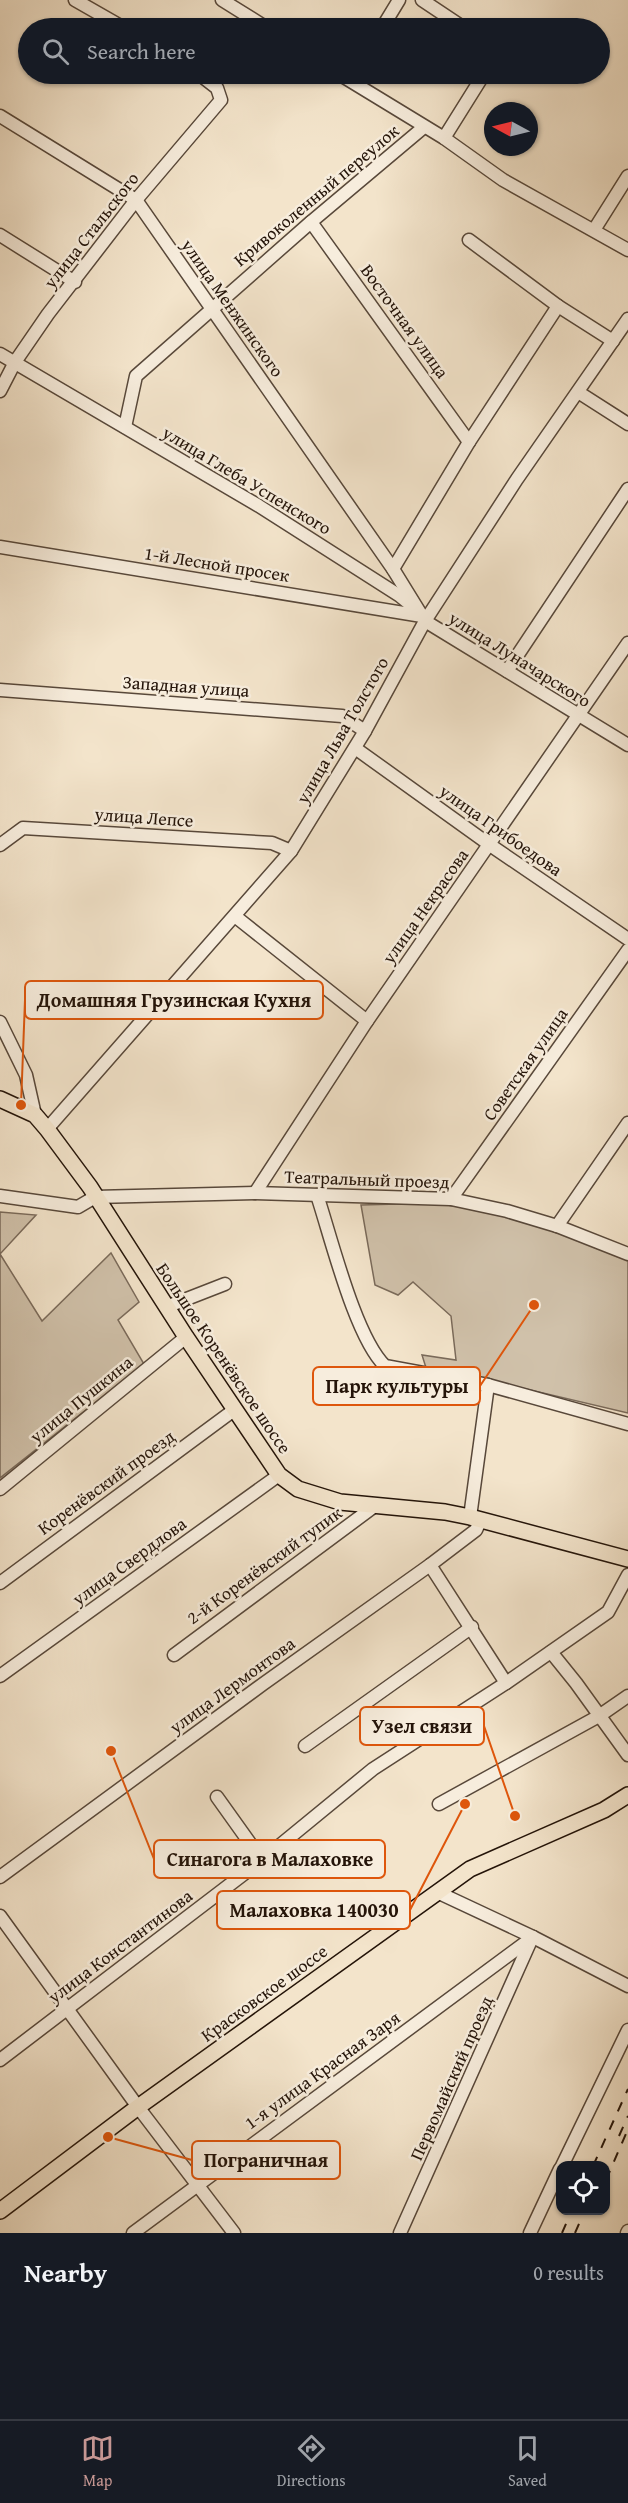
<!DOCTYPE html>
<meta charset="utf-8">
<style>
:root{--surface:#171b24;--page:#242831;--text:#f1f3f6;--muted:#9ea1a6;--line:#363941;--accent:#c59692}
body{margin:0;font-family:"Gentium Book Plus",serif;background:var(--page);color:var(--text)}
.controls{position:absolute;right:18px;bottom:18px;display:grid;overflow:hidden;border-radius:12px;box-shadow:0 2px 4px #0004}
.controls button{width:54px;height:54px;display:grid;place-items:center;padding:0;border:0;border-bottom:2px solid var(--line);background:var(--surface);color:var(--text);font:30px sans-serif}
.compass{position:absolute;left:484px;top:102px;width:54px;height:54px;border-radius:50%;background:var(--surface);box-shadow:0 2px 4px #0004;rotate:277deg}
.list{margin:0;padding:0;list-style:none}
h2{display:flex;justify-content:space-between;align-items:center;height:78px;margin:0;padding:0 24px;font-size:26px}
h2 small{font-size:20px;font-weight:400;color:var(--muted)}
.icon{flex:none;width:33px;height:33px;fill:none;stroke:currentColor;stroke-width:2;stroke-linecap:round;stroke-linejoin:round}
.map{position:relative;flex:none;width:628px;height:2233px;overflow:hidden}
.search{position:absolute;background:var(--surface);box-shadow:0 2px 4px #0004;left:18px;right:18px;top:18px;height:66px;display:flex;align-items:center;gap:15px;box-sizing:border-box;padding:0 21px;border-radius:33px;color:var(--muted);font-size:22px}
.sheet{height:186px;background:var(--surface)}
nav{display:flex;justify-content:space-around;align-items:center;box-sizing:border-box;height:84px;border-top:2px solid var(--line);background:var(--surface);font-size:16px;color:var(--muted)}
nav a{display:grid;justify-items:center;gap:3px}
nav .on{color:var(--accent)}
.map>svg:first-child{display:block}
</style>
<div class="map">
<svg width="628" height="2233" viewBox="0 0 628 2233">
<rect width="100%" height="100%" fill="#f3e4cb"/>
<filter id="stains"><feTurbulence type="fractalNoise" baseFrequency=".00333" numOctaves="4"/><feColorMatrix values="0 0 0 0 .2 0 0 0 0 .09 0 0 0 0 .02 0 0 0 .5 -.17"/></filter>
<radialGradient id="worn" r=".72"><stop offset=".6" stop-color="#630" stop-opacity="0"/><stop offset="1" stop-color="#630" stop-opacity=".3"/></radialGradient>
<g fill="#d0c1aa" stroke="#7a6a5a" stroke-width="1.5">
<path d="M436,1203L492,1210L560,1232L628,1260V1413L501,1383L427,1371L422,1355L456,1360L451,1316L413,1282L398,1295L375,1285L361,1205Z"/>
<path d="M0,1212L36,1215L0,1254L42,1321L111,1253L139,1302L118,1320L144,1364L0,1478Z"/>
</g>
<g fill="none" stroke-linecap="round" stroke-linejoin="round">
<defs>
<g id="minor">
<path d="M75,0L124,28"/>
<path d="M222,0L267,28"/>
<path d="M422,0L464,28"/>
<path d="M382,28L399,0"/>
<path d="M339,74L444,138L503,180L628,250"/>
<path d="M0,116L136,200L393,569L422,616"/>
<path d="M444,138L484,74"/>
<path d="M311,222L469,442"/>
<path d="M594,230L628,176"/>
<path d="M0,235L75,282"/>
<path d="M469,240L558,306L613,341"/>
<path d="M0,354L259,506L400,596L411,605"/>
<path d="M0,391L15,362L48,314L136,200L221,100L217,88L199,74"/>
<path d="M578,392L628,424"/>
<path d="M125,427L136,376L311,222L424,127"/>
<path d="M0,547L422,616L425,621L628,745"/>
<path d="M393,569L469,442L558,306"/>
<path d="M507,671L628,489"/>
<path d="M0,690L342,716L365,731"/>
<path d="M355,748L490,845L628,939"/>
<path d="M0,845L23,828L272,843L291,851"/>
<path d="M236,917L367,1021"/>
<path d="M0,1022L26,1075L35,1115"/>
<path d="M47,1129L291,851L365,731L425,621L517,479L628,319"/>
<path d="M255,1193L367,1021L628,643"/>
<path d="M317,1195C331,1237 355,1337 385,1366L488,1385L628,1424"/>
<path d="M0,1196L78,1207L95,1197L255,1193L451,1199L507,1211L557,1226L628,1254"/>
<path d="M451,1199L628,950"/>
<path d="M557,1226L628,1123"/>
<path d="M166,1307L225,1284"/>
<path d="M0,1489L186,1337"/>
<path d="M470,1517L488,1385"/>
<path d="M430,1565L506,1683"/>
<path d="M0,1583L234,1410"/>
<path d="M551,1652L576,1683L628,1755"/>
<path d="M174,1655L376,1505"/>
<path d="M0,1676L279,1475"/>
<path d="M305,1746L472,1627"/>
<path d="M217,1797L262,1860"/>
<path d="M439,1804L599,1716L628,1696"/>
<path d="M0,1877L263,1684L430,1565L476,1530L481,1519"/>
<path d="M437,1892L533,1937L628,1986"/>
<path d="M0,1916L138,2107L234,2233"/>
<path d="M0,2060L262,1860L373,1769L506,1683L608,1612L628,1575"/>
<path d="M562,2166L628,2030"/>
<path d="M133,2233L533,1937"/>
<path d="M400,2233L532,1938"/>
<path d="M530,2233L560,2169"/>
<path d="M627,2233L628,2231"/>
</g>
<g id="major">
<path d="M0,1099L35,1115L47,1129L90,1187L186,1337L279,1475L298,1489L340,1502L445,1512L470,1517L628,1559"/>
<path d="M0,2211L138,2107L470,1869L604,1810L628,1795"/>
</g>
</defs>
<use href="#minor" stroke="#58483a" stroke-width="15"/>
<use href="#major" stroke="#241409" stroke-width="18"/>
<use href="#minor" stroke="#f7eddd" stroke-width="12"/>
<use href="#major" stroke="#f3e4cb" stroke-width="15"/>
<g stroke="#241409" stroke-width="2" stroke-dasharray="10 10" stroke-linecap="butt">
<path d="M619,2136L628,2116"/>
<path d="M593,2166L628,2089"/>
<path d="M606,2180L628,2129"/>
<path d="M562,2233L572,2210"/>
<path d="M575,2233L585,2210"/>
</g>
</g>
<g text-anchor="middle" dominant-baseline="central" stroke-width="5" stroke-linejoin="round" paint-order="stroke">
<g font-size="18" fill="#241409" stroke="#f7eddd">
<text transform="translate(316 195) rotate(-40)">Кривоколенный переулок</text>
<text transform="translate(91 230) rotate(-52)">улица Стальского</text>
<text transform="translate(233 308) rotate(55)">улица Менжинского</text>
<text transform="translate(405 321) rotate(54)">Восточная улица</text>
<text transform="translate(247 480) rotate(31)">улица Глеба Успенского</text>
<text transform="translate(217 564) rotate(9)">1-й Лесной просек</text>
<text transform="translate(520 659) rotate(32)">улица Луначарского</text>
<text transform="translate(186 686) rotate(4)">Западная улица</text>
<text transform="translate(342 730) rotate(-60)">улица Льва Толстого</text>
<text transform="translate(144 817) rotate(4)">улица Лепсе</text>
<text transform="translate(501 830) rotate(35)">улица Грибоедова</text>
<text transform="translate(425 906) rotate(-55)">улица Некрасова</text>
<text transform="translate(525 1064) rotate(-55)">Советская улица</text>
<text transform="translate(367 1179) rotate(2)">Театральный проезд</text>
<text transform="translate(224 1358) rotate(56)">Большое Коренёвское шоссе</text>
<text transform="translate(81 1399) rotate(-39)">улица Пушкина</text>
<text transform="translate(106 1482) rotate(-36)">Коренёвский проезд</text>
<text transform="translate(129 1561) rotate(-36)">улица Свердлова</text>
<text transform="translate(264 1565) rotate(-36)">2-й Коренёвский тупик</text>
<text transform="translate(232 1685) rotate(-36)">улица Лермонтова</text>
<text transform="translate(120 1946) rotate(-37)">улица Константинова</text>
<text transform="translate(264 1993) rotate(-36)">Красковское шоссе</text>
<text transform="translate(322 2070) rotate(-36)">1-я улица Красная Заря</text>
<text transform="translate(451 2078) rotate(-66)">Первомайский проезд</text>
</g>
</g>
<path fill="none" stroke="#de560c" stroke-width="2" d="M21 1105L25 1000M534 1305L480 1386M515 1816L484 1726M111 1751L154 1859M465 1804L410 1910M108 2137L192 2160"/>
<g fill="#de560c" stroke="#f7eddd" stroke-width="2">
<circle cx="21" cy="1105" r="6"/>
<circle cx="534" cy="1305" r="6"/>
<circle cx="515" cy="1816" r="6"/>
<circle cx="111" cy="1751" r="6"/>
<circle cx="465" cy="1804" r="6"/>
<circle cx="108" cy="2137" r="6"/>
</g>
<g fill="#f7eddd" stroke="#de560c" stroke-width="2">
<rect x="25" y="981" width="298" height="38" rx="6"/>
<rect x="313" y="1367" width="167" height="38" rx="6"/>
<rect x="360" y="1707" width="124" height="38" rx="6"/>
<rect x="154" y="1840" width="231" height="38" rx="6"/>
<rect x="217" y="1891" width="193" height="38" rx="6"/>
<rect x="192" y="2141" width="148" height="38" rx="6"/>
</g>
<g font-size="20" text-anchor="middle" font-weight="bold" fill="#241409">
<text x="174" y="1007">Домашняя Грузинская Кухня</text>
<text x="397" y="1393">Парк культуры</text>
<text x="422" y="1733">Узел связи</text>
<text x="270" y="1866">Синагога в Малаховке</text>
<text x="314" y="1917">Малаховка 140030</text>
<text x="266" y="2167">Пограничная</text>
</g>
<rect width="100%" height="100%" filter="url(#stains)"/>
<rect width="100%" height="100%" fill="url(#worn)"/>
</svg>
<div class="controls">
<button><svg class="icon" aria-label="locate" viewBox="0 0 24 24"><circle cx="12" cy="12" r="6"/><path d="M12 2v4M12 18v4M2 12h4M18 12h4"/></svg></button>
</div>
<svg class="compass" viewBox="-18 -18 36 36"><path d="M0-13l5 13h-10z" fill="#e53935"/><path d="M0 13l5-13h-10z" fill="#9ea1a6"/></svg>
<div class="search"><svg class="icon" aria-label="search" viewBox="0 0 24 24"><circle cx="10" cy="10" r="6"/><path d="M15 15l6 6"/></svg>Search here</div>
</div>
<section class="sheet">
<h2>Nearby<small>0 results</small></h2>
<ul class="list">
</ul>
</section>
<nav>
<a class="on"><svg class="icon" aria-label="map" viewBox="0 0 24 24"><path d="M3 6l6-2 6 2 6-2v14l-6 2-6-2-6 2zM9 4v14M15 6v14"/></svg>Map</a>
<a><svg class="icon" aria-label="directions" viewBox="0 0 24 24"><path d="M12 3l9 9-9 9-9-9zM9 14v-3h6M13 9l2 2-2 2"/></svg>Directions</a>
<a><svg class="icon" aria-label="saved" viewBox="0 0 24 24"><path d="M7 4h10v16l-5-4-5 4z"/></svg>Saved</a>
</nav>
